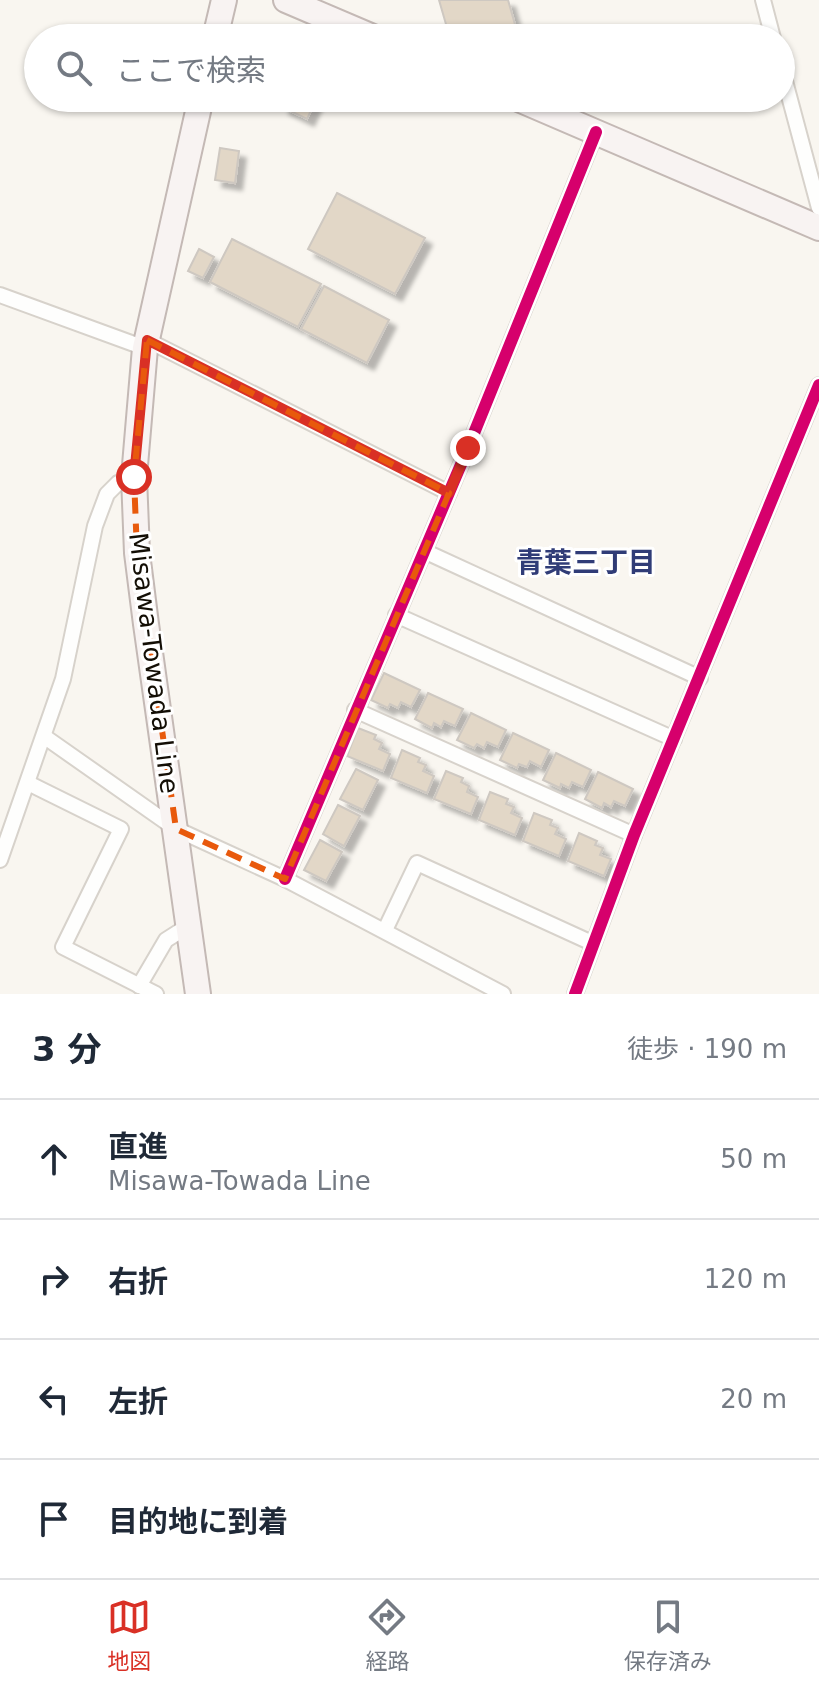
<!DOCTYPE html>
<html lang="ja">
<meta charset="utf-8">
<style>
:root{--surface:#fff;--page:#f6f6f7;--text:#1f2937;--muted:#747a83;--line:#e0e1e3;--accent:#d93025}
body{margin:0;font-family:"DejaVu Sans","Noto Sans JP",sans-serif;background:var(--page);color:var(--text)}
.stop{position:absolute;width:24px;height:24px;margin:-18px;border:6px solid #d93025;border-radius:50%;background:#fff}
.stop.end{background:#d93025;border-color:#fff;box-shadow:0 2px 8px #0008}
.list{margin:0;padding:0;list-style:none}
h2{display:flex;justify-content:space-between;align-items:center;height:104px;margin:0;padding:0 32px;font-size:34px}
h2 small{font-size:26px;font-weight:400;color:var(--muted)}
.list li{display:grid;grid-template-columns:52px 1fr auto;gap:24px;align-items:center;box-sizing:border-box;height:120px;padding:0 32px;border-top:2px solid var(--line)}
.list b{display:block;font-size:30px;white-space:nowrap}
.list p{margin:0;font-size:26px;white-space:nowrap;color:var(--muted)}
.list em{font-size:26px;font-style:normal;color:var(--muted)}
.icon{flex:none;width:44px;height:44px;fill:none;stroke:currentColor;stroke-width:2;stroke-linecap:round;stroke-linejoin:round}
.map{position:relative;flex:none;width:819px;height:994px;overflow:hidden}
.search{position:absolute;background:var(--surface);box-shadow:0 2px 6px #0004;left:24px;right:24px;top:24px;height:88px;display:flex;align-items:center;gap:20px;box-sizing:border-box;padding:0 28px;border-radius:44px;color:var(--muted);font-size:30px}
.sheet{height:584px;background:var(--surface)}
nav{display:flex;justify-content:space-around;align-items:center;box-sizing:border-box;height:112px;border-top:2px solid var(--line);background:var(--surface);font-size:22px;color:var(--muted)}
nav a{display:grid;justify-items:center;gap:4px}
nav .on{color:var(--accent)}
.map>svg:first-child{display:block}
</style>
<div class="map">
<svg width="819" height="994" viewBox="0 0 819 994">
<defs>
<filter id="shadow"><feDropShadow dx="7" dy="7" stdDeviation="2" flood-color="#0004"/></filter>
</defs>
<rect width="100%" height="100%" fill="#f9f6f0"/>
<g fill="#e2d7c7" stroke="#cec8c1" stroke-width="2" filter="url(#shadow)">
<path d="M439,0H508L516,28L480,38H450Z"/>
<path d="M286,98H317L307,119L282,107Z"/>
<path d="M220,148L239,151L235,183L215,180Z"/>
<path d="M337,193L425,238L395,294L308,249Z"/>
<path d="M232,239L321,284L298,327L210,282Z"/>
<path d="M199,249L214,257L203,278L188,271Z"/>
<path d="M324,286L389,320L367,363L301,329Z"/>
<path d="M384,673L420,690L411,707L401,702L398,708L390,704L388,708L371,700Z"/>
<path d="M428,693L463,709L455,726L444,721L441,727L434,723L432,728L415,719Z"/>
<path d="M471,713L506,730L498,747L487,742L484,748L477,744L474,748L457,740Z"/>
<path d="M358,728L376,735L374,739L382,743L379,749L390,754L383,771L347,756Z"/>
<path d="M513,733L549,750L541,767L530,761L527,767L519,764L517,768L500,760Z"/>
<path d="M402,750L420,758L418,762L426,765L423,771L434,776L427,793L391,778Z"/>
<path d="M556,753L591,770L583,787L572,782L569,788L561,784L560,788L543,780Z"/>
<path d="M356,769L378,780L363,810L340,799Z"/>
<path d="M446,771L463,778L461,782L469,786L467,792L478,797L471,814L434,799Z"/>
<path d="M598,772L633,789L625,806L614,801L611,807L604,803L602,808L585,799Z"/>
<path d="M490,792L508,799L506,804L514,807L511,813L522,818L515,835L479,820Z"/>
<path d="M338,805L360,816L344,846L323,834Z"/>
<path d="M534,813L552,820L550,825L558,828L555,834L566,839L559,856L523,841Z"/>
<path d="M579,833L597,841L595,845L603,848L600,855L611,859L604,876L568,861Z"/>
<path d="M320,840L342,852L326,881L304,870Z"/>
</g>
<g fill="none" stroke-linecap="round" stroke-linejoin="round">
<defs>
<g id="street">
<path d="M763,0L773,38"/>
<path d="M781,66L819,208"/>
<path d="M0,295L145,348"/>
<path d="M147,340L449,493"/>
<path d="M424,551L700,678"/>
<path d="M396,615L674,739"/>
<path d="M355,710L634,835"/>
<path d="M45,737L176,829L285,879L503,994"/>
<path d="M28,783L121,829L63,947L156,994"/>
<path d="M0,860L63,679L95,526L107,494L118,483L134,477"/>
<path d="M285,879L468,448L596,132"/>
<path d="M385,930L417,863L592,943"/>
<path d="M139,986L166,940L188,926"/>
<path d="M575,994L634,835L819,385"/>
</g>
<g id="primary">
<path d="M286,0L375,38"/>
<path d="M215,38L224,0"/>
<path d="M516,98L819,228"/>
<path d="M198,994L146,624L137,553L134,477L145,348L201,98"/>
</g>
</defs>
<use href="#street" stroke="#d7d2cb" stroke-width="18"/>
<use href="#primary" stroke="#c4b9b5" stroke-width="28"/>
<use href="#street" stroke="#fefefd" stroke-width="14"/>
<use href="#primary" stroke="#f8f3f2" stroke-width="24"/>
<defs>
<g id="cycleway">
<path d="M285,879L468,448L596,132"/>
<path d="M575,994L634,835L819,385"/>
</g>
</defs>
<use href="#cycleway" stroke="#fff" stroke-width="17"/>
<use href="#cycleway" stroke="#d6006c" stroke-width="12"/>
</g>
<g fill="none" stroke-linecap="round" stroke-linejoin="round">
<path stroke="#d93025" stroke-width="10" d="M134,477L147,340L449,493L468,448"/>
</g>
<path fill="none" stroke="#e8590c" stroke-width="6" stroke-dasharray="16 10" stroke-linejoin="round" d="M147,340L449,493L285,879L176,829L137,553L134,477Z"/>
<g text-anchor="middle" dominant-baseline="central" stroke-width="6" stroke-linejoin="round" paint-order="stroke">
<g font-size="26" fill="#130e05" stroke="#fff">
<text transform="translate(154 663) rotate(83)">Misawa-Towada Line</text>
</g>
<g font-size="28" font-weight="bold" fill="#303c77" stroke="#fff">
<text x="586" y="562">青葉三丁目</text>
</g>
</g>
</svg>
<div class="stop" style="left:134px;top:477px"></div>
<div class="stop end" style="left:468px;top:448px"></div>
<div class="search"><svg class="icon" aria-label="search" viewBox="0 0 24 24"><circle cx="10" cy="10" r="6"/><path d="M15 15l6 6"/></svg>ここで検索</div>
</div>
<section class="sheet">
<h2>3 分<small>徒歩 · 190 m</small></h2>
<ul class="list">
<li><svg class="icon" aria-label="ahead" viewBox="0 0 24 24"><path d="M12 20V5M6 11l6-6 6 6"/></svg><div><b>直進</b><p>Misawa-Towada Line</p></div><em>50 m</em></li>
<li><svg class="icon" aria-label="right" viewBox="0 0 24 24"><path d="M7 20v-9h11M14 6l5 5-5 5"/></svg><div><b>右折</b></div><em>120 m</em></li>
<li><svg class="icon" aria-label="left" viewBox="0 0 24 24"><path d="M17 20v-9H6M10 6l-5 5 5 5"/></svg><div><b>左折</b></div><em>20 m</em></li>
<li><svg class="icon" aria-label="arrive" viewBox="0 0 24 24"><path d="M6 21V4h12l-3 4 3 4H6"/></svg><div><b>目的地に到着</b></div></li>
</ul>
</section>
<nav>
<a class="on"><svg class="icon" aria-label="map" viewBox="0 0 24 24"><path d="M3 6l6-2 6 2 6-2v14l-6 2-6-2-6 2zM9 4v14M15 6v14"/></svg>地図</a>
<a><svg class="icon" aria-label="directions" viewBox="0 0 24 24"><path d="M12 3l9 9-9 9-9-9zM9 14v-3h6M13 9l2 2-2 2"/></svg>経路</a>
<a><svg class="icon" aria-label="saved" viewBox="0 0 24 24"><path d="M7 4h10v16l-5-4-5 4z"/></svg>保存済み</a>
</nav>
